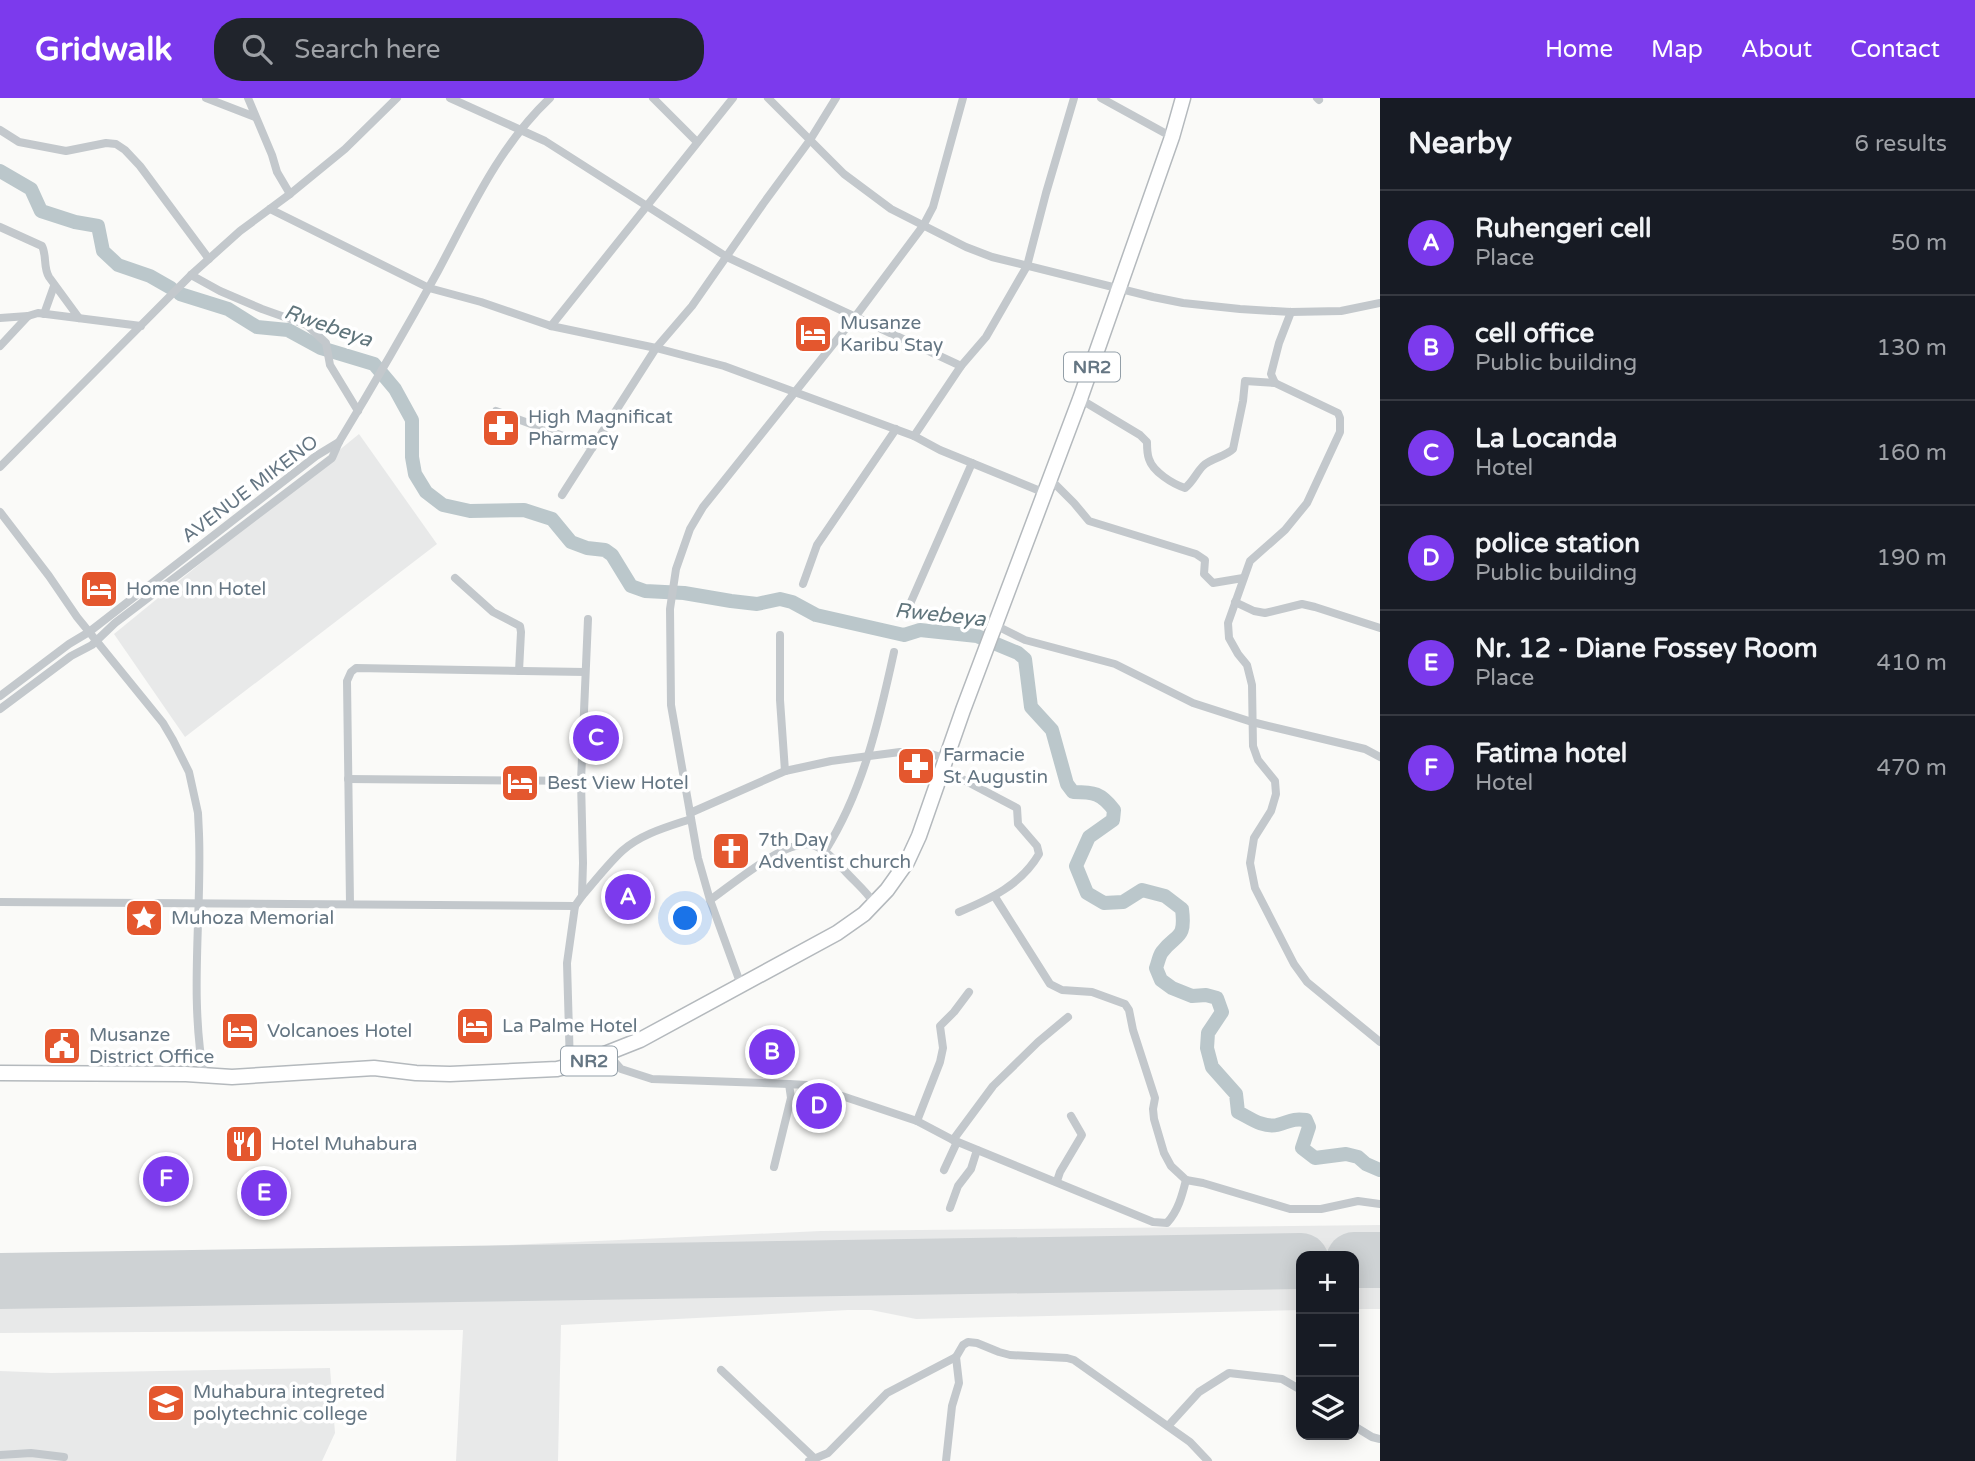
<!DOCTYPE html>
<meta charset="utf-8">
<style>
:root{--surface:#171b24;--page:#20242c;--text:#f1f3f6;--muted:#9ea1a6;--line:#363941;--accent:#7c3aed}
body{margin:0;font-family:"Varela Round",sans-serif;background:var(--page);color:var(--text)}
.controls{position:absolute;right:21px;bottom:21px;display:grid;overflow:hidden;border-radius:14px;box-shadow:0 4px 18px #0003}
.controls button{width:63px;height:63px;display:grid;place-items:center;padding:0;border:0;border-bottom:2px solid var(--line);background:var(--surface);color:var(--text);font:35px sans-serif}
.you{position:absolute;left:686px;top:821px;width:24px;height:24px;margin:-18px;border:5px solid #fff;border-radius:50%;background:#1a73e8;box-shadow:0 0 0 10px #1a73e833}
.badge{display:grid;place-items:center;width:46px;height:46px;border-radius:50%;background:var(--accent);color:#fff;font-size:23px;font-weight:700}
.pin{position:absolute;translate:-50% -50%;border:4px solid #fff;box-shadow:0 2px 7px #0006}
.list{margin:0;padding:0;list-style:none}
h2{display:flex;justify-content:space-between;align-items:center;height:91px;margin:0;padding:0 28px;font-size:30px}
h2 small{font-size:23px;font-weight:400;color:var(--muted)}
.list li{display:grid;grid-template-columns:46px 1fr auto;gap:21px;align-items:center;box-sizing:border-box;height:105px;padding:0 28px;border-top:2px solid var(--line)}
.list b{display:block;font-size:26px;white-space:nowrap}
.list p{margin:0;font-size:23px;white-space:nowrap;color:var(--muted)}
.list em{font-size:23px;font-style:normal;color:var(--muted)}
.icon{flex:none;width:38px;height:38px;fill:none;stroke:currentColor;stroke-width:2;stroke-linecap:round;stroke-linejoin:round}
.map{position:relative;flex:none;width:1380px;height:1363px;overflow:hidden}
header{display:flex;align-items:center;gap:42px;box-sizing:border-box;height:98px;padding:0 35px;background:var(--accent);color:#fff}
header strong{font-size:33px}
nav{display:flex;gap:38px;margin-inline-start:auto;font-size:24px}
.search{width:490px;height:63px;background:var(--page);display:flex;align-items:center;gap:18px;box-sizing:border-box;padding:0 24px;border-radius:28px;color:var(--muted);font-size:26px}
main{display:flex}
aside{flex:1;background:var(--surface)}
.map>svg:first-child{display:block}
</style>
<header>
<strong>Gridwalk</strong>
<div class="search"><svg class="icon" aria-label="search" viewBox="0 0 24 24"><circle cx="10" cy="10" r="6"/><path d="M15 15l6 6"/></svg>Search here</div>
<nav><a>Home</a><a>Map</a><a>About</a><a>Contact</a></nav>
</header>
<main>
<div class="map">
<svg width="1380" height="1363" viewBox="0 0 1380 1363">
<rect width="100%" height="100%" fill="#fafaf8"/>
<g fill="#e8e9e9">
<path d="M359,336L437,446L185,639L114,536Z"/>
<path d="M1380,1127V1211H1354V1158H1301V1212L916,1221L871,1212H848L561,1227L558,1363H456L463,1232L0,1235V1160L196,1161L821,1133Z"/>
<path d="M330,1270L335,1335L322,1363H0V1273L51,1275Z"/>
</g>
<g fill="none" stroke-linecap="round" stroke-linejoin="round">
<g stroke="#bbc7cb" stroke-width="14">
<path d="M0,73L31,91L41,113L75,124L98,128L103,153L118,167L150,178L171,190"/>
<path d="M180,196L228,211L257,229L288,232L321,250L374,266L395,291L412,322V359L415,376L426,394L443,407L470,413L524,412L552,421L571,444L587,450L605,452L612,457L631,488L645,493L684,495L731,503L757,506L780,501L792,504L816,517L904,537L920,532L977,538L1018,555L1025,561L1031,609L1052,632L1067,686L1073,694C1094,694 1101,695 1114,712L1113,722L1089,739L1076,768L1087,795L1104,805L1123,804L1142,792L1165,798L1182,811C1186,843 1176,835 1162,854C1159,858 1158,865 1156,870L1161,882L1172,890L1192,898L1206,897L1217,900L1222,914L1208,935L1207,950L1212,969L1236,996L1238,1014C1250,1020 1263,1030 1277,1027C1289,1024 1292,1020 1306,1022L1309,1029L1302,1050L1315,1060L1346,1056L1358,1059L1366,1066L1380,1072"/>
</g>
<g stroke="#ced2d4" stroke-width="56">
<path d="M1354,1162H1380"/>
<path d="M0,1183L1301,1163"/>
</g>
<defs>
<path id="trunk" d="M0,975L186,976L232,979L374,970L416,975L450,976L557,971L582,965L640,942L837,835L864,816L887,792L907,764L919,738L963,612L1080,301L1172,39L1183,0"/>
</defs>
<use href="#trunk" stroke="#b4b9bd" stroke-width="17"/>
<g stroke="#c3c8cc" stroke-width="8">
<path d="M206,0L255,19"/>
<path d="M248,0L272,57L277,74L290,96"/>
<path d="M450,0L545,43L727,159L961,268"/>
<path d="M653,0L697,44"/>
<path d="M768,0L844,76L891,111L966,149L992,159L1153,199L1183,205L1240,211L1291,214L1341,213L1380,205"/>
<path d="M1101,0L1172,39"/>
<path d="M1317,0L1319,2"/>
<path d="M0,32L19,44L66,53L106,45L116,46L125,52L140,68L209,161"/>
<path d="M270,111L429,190L481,204L551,228L656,250L724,268L914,338L940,352L1045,395"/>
<path d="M0,129L42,148C47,158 43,169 49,179L79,220"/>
<path d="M191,177L220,193L262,211L307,227L326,245L330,267L358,313"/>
<path d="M1291,214L1279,245L1271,276L1275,285L1338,315L1340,320V334L1307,405L1285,432L1250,463L1228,525L1229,540L1238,556L1247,567L1252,587L1253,648L1258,662L1275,683L1276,696L1271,713L1254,740L1250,765L1255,790L1294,866L1307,884L1380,944"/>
<path d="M44,216L54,188"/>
<path d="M0,220L28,218"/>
<path d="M551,228L733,0"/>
<path d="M0,248L28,218L38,215L141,228"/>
<path d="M1080,301L1140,337L1147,344C1147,349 1147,356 1149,361C1153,374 1173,386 1185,390C1193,384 1196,375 1203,368C1211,360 1225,359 1233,351L1243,303L1245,283L1275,285"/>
<path d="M496,313L593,349"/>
<path d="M914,338L961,268L986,239L1027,168L1046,95L1074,0"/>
<path d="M0,369L191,177L240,133L290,96L345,51L397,0"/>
<path d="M1051,382L1074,405L1089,423L1196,456L1205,462L1204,476L1213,485L1243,480"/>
<path d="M562,397L656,250L692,208L763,106L810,42L836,0"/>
<path d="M0,414L49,478L77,519L163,625L173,642L189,674L198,715L199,736C202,816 189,898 204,978"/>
<path d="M455,480L493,514L520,528L521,534L519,573"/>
<path d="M803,486L817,447L896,331"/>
<path d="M1235,504L1254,513L1265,515L1302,506L1315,509L1380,530"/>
<path d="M910,506L972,365"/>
<path d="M995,527L1025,542L1115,566L1193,605L1252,624L1365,651L1380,659"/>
<path d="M780,537V602L785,673"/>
<path d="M0,598L69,546L89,534L316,358L339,344"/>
<path d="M0,611L71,558L92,547L115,525L332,360L339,344C373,288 406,231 438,173C470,113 499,48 550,0"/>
<path d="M943,671L1017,710L1018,726L1037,748L1039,756C1021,787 990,801 959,814"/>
<path d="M348,681L581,683"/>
<path d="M690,715L785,673L831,663L900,654H925L947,661"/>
<path d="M825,753C863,693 879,623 894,554"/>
<path d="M582,798C595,783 608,766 622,753C641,736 667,729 691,721"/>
<path d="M995,799L1050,886L1062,892L1092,894L1125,906L1129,912L1133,932L1155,1000L1153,1011L1154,1021L1164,1055L1171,1068L1186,1082L1203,1085L1290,1111H1321L1358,1103L1380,1106"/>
<path d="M710,802C732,787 786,740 812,747C825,750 836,764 845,773C855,784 866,793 874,805"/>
<path d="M0,804L575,808"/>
<path d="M350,805L347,583L351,574L356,570L585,574"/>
<path d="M741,887L710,802L698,760L671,607L670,511L676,471L690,431L703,409L855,219L923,128L933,109L963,0"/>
<path d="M608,956L621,971L652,981L789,986"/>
<path d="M570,968L567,865L575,808L582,798L583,765L581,683L588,521"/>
<path d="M917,1023L940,964L943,950L940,928L954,914L969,894"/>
<path d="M953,1042L993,988L1038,944L1068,919"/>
<path d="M774,1069L791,1000L789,986L807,987L827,993L917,1023L953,1042L1153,1124L1167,1125C1178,1113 1182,1098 1186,1082"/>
<path d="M944,1072L957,1044"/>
<path d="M1057,1083L1060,1074L1082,1037L1071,1018"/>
<path d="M950,1110L958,1088L971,1071L977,1052"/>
<path d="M721,1272L814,1360"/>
<path d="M1168,1328L1199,1294L1229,1275L1282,1281L1301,1292"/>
<path d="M1354,1328L1372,1339L1380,1341"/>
<path d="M0,1357L31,1355L64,1359"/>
<path d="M809,1363L828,1355L887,1295L956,1259L963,1247L968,1244L977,1245L999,1254L1010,1257L1067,1260L1074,1262L1190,1344L1208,1363"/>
<path d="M946,1363L952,1308L959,1285L956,1259"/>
</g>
<use href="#trunk" stroke="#fff" stroke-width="14"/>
</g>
<defs>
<symbol id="hotel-square" viewBox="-11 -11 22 22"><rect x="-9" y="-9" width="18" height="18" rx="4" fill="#e4572e" stroke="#fff"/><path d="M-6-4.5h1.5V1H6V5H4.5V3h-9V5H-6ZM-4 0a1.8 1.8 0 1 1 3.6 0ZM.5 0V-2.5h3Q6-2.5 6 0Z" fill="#fff"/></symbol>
<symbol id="pharmacy-square" viewBox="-11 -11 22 22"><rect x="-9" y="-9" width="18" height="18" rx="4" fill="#e4572e" stroke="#fff"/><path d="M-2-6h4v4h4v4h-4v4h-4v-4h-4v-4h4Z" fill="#fff"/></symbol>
<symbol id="church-square" viewBox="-11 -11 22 22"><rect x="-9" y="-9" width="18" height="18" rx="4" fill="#e4572e" stroke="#fff"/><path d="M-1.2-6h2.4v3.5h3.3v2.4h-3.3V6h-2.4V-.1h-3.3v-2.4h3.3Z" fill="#fff"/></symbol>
<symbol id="sight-square" viewBox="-11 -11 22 22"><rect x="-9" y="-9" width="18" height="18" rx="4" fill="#e4572e" stroke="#fff"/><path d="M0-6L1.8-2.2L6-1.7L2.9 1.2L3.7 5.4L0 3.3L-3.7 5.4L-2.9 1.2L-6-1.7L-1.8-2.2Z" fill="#fff"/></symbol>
<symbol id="civic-square" viewBox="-11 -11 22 22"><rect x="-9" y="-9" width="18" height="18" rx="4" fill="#e4572e" stroke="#fff"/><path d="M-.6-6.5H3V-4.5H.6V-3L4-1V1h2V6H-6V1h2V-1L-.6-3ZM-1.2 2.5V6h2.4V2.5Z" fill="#fff"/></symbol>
<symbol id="restaurant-square" viewBox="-11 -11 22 22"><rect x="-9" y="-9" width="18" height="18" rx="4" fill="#e4572e" stroke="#fff"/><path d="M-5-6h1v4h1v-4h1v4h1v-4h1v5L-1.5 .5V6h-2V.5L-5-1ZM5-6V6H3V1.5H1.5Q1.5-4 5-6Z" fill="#fff"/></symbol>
<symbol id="school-square" viewBox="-11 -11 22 22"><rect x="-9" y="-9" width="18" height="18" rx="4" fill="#e4572e" stroke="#fff"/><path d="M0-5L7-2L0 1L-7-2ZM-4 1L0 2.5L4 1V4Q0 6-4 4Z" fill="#fff"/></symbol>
</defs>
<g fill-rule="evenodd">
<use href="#hotel-square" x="791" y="214" width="44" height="44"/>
<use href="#pharmacy-square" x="479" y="308" width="44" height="44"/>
<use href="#hotel-square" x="77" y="469" width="44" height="44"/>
<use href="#pharmacy-square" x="894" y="646" width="44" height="44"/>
<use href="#hotel-square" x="498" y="663" width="44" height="44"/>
<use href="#church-square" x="709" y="731" width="44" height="44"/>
<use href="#sight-square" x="122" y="798" width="44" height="44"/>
<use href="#hotel-square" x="453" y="906" width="44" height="44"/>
<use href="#hotel-square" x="218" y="911" width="44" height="44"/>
<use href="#civic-square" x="40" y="926" width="44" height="44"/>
<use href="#restaurant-square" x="222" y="1024" width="44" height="44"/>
<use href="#school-square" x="144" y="1283" width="44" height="44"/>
</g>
<g text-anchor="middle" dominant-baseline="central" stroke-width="7" stroke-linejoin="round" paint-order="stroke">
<g fill="#fff" stroke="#939fa8" stroke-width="2">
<rect x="1064" y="254.5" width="56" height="29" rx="5"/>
<rect x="561" y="948.5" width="56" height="29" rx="5"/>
</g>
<g font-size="18" font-weight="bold" fill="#657683">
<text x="1092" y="269">NR2</text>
<text x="589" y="963">NR2</text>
</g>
<g font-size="19" fill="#657683" stroke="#fff" text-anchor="start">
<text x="840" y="225">Musanze<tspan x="840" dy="22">Karibu Stay</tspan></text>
<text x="528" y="319">High Magnificat<tspan x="528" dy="22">Pharmacy</tspan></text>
<text x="126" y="491">Home Inn Hotel</text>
<text x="943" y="657">Farmacie<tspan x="943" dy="22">St Augustin</tspan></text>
<text x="547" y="685">Best View Hotel</text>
<text x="758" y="742">7th Day<tspan x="758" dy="22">Adventist church</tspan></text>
<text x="171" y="820">Muhoza Memorial</text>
<text x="502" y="928">La Palme Hotel</text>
<text x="267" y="933">Volcanoes Hotel</text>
<text x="89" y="937">Musanze<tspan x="89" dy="22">District Office</tspan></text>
<text x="271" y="1046">Hotel Muhabura</text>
<text x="193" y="1294">Muhabura integreted<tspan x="193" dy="22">polytechnic college</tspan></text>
</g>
<g font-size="19" fill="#657683" stroke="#fff">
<text transform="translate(250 391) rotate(-37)">AVENUE MIKENO</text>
</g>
<g font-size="21" font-style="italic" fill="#60757c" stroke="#fff">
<text transform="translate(328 228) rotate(19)">Rwebeya</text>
<text transform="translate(940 517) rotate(6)">Rwebeya</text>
</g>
</g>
</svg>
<div class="controls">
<button>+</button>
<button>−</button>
<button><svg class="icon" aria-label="layers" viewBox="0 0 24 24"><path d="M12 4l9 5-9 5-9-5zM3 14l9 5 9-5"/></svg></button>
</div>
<div class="you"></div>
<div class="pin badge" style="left:628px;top:799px">A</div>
<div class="pin badge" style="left:772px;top:954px">B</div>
<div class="pin badge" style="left:596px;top:640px">C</div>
<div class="pin badge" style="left:819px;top:1008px">D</div>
<div class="pin badge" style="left:264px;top:1095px">E</div>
<div class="pin badge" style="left:166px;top:1081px">F</div>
</div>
<aside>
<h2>Nearby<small>6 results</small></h2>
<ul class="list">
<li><span class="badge">A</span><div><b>Ruhengeri cell</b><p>Place</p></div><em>50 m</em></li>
<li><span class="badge">B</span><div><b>cell office</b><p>Public building</p></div><em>130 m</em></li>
<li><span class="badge">C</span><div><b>La Locanda</b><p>Hotel</p></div><em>160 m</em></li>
<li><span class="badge">D</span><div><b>police station</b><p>Public building</p></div><em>190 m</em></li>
<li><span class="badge">E</span><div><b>Nr. 12 - Diane Fossey Room</b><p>Place</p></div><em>410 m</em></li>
<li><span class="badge">F</span><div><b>Fatima hotel</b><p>Hotel</p></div><em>470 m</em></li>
</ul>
</aside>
</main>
